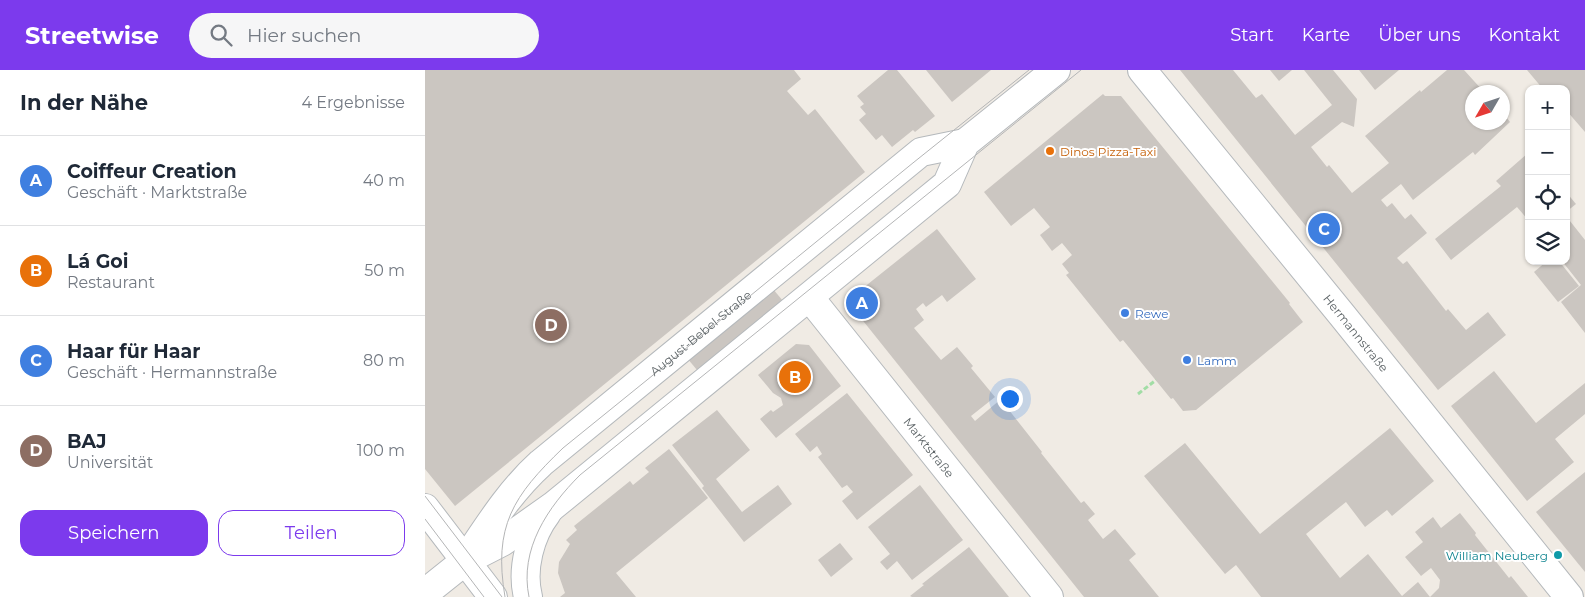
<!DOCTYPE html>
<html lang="de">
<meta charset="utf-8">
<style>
:root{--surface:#fff;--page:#f6f6f7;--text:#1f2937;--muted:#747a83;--line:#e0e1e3;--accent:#7c3aed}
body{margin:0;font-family:Montserrat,sans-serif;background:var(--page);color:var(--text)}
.controls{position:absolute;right:15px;top:15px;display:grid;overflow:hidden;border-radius:10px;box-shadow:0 1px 4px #0004}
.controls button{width:45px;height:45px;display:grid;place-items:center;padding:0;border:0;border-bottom:1px solid var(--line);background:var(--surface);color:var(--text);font:25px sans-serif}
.compass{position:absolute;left:1040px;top:15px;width:45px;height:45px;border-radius:50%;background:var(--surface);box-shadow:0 1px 4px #0004;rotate:231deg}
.you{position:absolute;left:584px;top:328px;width:18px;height:18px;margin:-12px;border:4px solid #fff;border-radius:50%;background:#1a73e8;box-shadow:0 0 0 8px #1a73e833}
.badge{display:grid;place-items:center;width:32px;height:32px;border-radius:50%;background:var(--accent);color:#fff;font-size:16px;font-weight:700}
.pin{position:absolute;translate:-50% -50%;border:2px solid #fff;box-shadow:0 1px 5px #0006}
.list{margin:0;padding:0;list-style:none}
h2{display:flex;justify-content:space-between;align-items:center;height:65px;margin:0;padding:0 20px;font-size:21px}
h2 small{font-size:16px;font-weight:400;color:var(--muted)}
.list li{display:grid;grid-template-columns:32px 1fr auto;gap:15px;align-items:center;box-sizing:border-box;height:90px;padding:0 20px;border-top:1px solid var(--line)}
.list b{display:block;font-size:19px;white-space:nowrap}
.list p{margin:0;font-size:16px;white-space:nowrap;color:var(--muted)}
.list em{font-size:16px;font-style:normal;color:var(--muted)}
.actions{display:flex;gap:10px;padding:15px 20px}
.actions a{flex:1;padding:11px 0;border:1px solid var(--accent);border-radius:15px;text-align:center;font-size:18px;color:var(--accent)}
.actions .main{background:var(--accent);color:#fff}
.icon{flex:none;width:28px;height:28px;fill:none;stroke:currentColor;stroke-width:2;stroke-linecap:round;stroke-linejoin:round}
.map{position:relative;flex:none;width:1160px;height:527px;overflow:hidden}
header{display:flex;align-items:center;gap:30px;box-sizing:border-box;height:70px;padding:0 25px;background:var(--accent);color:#fff}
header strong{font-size:24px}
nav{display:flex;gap:28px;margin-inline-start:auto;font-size:18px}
.search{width:350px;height:45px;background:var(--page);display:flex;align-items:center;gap:12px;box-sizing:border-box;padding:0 18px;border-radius:28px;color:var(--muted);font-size:19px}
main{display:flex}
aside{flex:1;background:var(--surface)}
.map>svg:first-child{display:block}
</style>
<header>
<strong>Streetwise</strong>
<div class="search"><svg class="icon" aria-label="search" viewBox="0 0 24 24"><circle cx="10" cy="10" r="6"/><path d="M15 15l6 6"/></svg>Hier suchen</div>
<nav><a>Start</a><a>Karte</a><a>Über uns</a><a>Kontakt</a></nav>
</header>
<main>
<aside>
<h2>In der Nähe<small>4 Ergebnisse</small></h2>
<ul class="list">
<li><span class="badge" style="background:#3f7fe0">A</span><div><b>Coiffeur Creation</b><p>Geschäft · Marktstraße</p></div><em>40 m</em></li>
<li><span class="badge" style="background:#e8710a">B</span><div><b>Lá Goi</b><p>Restaurant</p></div><em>50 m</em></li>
<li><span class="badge" style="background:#3f7fe0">C</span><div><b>Haar für Haar</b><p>Geschäft · Hermannstraße</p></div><em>80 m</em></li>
<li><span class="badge" style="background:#8d6e63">D</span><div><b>BAJ</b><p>Universität</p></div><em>100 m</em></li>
</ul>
<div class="actions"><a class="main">Speichern</a><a>Teilen</a></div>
</aside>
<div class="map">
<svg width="1160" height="527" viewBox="0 0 1160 527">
<rect width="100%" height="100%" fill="#f0ebe4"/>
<g fill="#cbc6c1">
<path d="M0,0H369L376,9L362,21L383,45L390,39L440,102L30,436L0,399Z"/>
<path d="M463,0H472L510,46L490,62L488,60L467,77L457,65L451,70L434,50L441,44L435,37L439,34L432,26Z"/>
<path d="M501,0H566L527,32Z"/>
<path d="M755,0H808L831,28L837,24L870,65L907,35L879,0H908L932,29L929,57L917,52L886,77L902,97L904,95L927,123L964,93L940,66L995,20L996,22L1022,0H1039L1059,22H1048V52H1078V43L1085,52L1050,85L1048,82L988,130L976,114L956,130L962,137L967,133L980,149L986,144L1002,163L972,188L978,194L982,191L1021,241L1023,239L1041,260L1063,242L1081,265L1013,320Z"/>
<path d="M845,0H867L854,11Z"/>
<path d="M934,0H974L950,20Z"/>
<path d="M1102,0H1160V62L1141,40V19H1118Z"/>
<path d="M678,24L680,26H696L865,233L864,234L878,252L771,340L758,341L748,328L746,329L698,270L695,272L641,205L644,203L637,194L647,185L637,173L627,181L615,165L625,157L609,138L586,156L559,122Z"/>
<path d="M1104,82V151L1092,137L1026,190L1010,169L1076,116L1071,111Z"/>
<path d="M1141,122L1151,134L1141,142Z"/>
<path d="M1141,146L1160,170V263L1136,232L1156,215L1137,191H1141Z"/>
<path d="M512,159L551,209L522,232L517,225L501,237L498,233L491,239L499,250L489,258L516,290L532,277L548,296L546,298L570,327L546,346L550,351L582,324L587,330L580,335L617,382L616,383L656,433L659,431L670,444L663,450L678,469L690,459L711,484L704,490L734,527H659L427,237L428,226Z"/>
<path d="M1122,191H1134L1154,216L1133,232L1109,202Z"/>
<path d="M348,219L358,231L272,300L262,288Z"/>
<path d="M371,274L384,275L416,316L351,368L335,349L346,340L348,342L358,335L356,328L348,323L333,305Z"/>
<path d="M1069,301L1111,353L1160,313V344L1130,369L1149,392L1102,431L1026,336Z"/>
<path d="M422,323L488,405L432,450L417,431L428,422L422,415L417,418L393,387L397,384L392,376L385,382L370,364Z"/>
<path d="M292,340L325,380L291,409L317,442L353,415L367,434L319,472L277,418L279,416L247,375Z"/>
<path d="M965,358L1009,411L967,446L962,440L940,457L921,432L881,464L915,508L943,484L977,526L993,512L1005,527L1014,518L1015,510L1006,498L996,506L980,487L998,472L990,462L1008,447L1016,458L1035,443L1051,463L1050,465L1084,508L1086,506L1103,527H836L811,495L800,504L719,406L760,373L835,464Z"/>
<path d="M244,379L283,428L191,503L211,527H135L140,523L133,503L134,492L145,474L141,470L152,460L149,456L205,411L208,415L224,402L220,398Z"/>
<path d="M1160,402V502L1111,442Z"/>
<path d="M495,415L538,470L487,510L472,491L462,500L455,492L465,484L443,457Z"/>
<path d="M415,473L428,489L406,507L393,490Z"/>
<path d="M544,477L584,527H487L485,526L499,515L497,514Z"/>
</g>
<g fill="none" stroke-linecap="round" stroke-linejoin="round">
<defs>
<g id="street">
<path id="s1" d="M717,0L917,245L1144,527"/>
<path id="s2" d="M385,228L624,527"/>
<path d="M0,438L68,527"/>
<path id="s3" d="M41,489C64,455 85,421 116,393L496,82L540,73"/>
<path d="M0,523L40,491L77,472L128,436L506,127L522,114L540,73L631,0"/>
<path d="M103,527C96,499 105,465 122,443"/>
</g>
</defs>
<use href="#street" stroke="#b5b9bc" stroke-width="30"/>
<path stroke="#a1dda5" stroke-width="3" stroke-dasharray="5 2.5" stroke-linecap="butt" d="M713,324L731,310"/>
<use href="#street" stroke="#fff" stroke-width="28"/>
<g stroke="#b4b5b6" stroke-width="1">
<path d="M0,426L77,527"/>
<path d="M0,449L59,527"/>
<path d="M80,527C68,456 88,426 138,378C294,253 447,124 604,0"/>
<path d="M104,527C94,479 123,437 155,405L656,0"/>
</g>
</g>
<circle fill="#e8710a" stroke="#fff" stroke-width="2" cx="625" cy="81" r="5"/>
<g fill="#3f7fe0" stroke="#fff" stroke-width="2">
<circle cx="700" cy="243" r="5"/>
<circle cx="762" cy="290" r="5"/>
</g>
<circle fill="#0f9aa8" stroke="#fff" stroke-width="2" cx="1133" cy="485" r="5"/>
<g text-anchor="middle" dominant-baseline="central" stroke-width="4" stroke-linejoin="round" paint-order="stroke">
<g font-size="12" fill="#c56008" stroke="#fff" text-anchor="start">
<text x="635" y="81">Dinos Pizza-Taxi</text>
</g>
<g font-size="12" fill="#366cbe" stroke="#fff" text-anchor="start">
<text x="710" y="243">Rewe</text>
<text x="772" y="290">Lamm</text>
</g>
<g font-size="12" fill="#5c6366" stroke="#fff">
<text stroke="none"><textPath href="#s3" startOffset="328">August-Bebel-Straße</textPath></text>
<text stroke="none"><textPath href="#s1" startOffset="339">Hermannstraße</textPath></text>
<text stroke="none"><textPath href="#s2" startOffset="191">Marktstraße</textPath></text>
</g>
<g font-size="12" fill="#0d838f" stroke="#fff" text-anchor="end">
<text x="1123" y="485">William Neuberg</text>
</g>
</g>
</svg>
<div class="controls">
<button>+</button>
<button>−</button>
<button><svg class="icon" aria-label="locate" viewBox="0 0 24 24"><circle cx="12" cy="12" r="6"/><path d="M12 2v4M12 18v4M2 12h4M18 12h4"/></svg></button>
<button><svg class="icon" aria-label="layers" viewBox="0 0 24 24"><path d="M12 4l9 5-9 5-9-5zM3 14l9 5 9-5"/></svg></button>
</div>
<svg class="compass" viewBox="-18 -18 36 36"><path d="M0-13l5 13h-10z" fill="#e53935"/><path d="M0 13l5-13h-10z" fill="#747a83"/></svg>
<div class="you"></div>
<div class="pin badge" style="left:437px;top:233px;background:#3f7fe0">A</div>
<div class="pin badge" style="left:370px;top:307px;background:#e8710a">B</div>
<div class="pin badge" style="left:899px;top:159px;background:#3f7fe0">C</div>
<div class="pin badge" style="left:126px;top:255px;background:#8d6e63">D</div>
</div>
</main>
